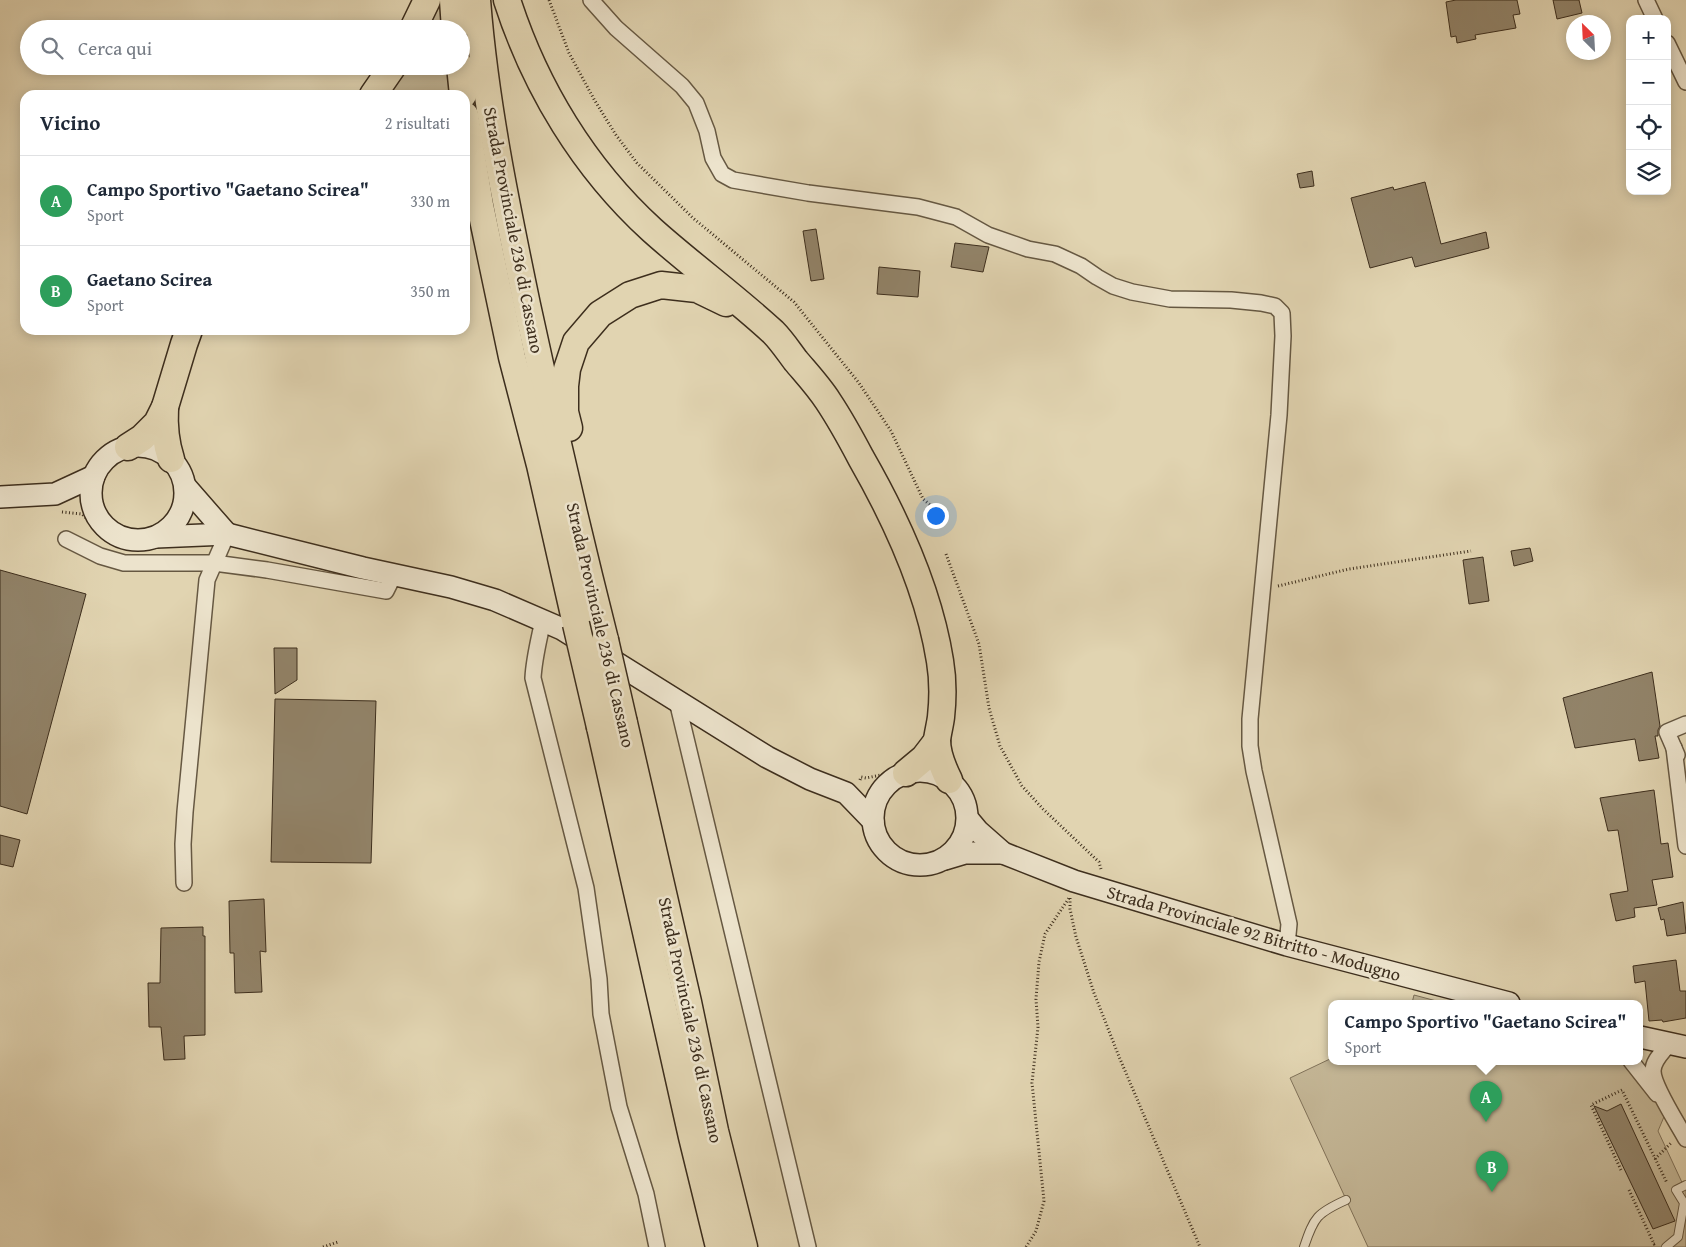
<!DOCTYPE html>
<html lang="it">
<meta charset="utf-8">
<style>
:root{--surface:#fff;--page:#f6f6f7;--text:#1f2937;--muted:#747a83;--line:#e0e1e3;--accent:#7c3aed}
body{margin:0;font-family:"Gentium Book Plus",serif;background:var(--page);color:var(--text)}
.controls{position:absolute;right:15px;top:15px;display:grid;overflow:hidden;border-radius:10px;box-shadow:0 2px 12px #0003}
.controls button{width:45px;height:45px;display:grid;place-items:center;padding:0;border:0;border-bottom:1px solid var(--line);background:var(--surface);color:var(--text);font:25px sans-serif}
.compass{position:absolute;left:1566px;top:15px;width:45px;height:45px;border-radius:50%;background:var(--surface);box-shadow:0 2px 12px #0003;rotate:336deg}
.you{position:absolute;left:935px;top:515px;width:18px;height:18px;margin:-12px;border:4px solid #fff;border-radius:50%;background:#1a73e8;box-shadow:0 0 0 8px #1a73e833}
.badge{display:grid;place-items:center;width:32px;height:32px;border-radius:50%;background:var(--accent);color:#fff;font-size:16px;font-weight:700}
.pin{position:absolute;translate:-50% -41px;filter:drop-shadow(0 1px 2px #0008)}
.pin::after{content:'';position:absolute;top:26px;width:18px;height:15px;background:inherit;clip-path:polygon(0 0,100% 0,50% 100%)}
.popup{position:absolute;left:1328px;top:1000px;width:315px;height:65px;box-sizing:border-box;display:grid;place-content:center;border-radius:10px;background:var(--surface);filter:drop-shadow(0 1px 4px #0005);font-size:16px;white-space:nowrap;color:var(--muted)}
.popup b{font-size:19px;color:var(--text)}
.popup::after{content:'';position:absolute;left:50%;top:100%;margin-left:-10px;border:10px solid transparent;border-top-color:var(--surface)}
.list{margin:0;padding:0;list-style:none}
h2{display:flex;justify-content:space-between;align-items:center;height:65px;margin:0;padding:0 20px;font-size:21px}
h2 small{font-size:16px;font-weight:400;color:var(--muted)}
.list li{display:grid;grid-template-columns:32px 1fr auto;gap:15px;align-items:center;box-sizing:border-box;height:90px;padding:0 20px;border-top:1px solid var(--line)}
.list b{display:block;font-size:19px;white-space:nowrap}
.list p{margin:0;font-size:16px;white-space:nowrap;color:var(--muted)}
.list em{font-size:16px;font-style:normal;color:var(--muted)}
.icon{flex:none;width:28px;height:28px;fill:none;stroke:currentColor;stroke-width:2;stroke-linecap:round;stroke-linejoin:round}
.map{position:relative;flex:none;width:1686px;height:1247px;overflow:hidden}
.search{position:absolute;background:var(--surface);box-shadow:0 2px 12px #0003;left:20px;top:20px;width:450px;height:55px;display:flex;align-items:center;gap:12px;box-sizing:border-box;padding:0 18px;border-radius:28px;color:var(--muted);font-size:19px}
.panel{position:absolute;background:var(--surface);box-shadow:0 2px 12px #0003;left:20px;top:90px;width:450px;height:245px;border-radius:15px}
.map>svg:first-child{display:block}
</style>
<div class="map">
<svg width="1686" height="1247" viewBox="0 0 1686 1247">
<rect width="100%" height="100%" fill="#e1d4b1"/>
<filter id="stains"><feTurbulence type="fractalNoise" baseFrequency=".004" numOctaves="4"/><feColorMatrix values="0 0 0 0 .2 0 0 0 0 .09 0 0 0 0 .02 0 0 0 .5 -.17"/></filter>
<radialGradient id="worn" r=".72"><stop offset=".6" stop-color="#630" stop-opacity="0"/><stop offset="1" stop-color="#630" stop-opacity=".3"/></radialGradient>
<g fill="#c5b898" stroke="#81735a">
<path d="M439,1L444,29H424Z"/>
<path d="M405,66H448L452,95H384Z"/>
<path d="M1414,995L1444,1003H1412Z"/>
<path d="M1332,1058V1061H1625L1666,1112L1658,1131L1686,1191V1247H1368L1290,1078Z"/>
</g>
<g fill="#92846a" stroke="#3d2e1d">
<path d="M1456,0H1517L1520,14L1513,15L1516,28L1475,35L1476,39L1457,43L1456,36L1451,37L1446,2Z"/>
<path d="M1553,0H1579L1582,13L1557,19Z"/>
<path d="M1312,171L1314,186L1300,188L1297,174Z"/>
<path d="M1425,182L1441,244L1486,232L1489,248L1415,267L1412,257L1370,268L1351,198L1393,187L1394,190Z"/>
<path d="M816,229L824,279L811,281L803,231Z"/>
<path d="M955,243L989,247L983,272L951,267Z"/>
<path d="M879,267L920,271L918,297L877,294Z"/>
<path d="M1530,548L1533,561L1514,566L1511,551Z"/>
<path d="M1483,557L1489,601L1469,604L1463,560Z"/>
<path d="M0,570L86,594L27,814L0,806Z"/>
<path d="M274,648H297V680L275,694Z"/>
<path d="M1652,672L1660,726L1658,730V736H1655L1659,758L1639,761L1635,739L1575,748L1563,698Z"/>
<path d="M275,699L376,701L371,863L271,862Z"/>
<path d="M1654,790L1661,844L1668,843L1673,877L1652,880L1657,905L1634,908L1635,917L1616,921L1610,894L1628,891L1618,830L1608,831L1600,798Z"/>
<path d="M0,835L20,840L13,867L0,864Z"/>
<path d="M264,899L266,952L260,951L262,992L235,993L234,953H230L229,901Z"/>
<path d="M1683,902L1686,933L1667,936L1664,919L1661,920L1658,908Z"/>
<path d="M203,927V936H205V1035L184,1036L185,1059L164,1060L161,1027H149L148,983H160L161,928Z"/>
<path d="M1676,960L1680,991H1686V1018L1663,1022L1662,1020L1649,1021L1645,981L1635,983L1633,966Z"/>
<path d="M1621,1104L1675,1221L1653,1229L1594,1106L1607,1111Z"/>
</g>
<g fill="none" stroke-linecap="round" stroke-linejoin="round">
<defs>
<g id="lane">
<path d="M1304,1247C1314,1217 1317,1213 1346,1200"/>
<path d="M1666,1247L1678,1237L1684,1203L1676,1190L1686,1185"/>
</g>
<g id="street">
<path d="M591,0L616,28L682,86L696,103L707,131L713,158L722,174L733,180L808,193L918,207L956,217L988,235L1028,249L1055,254L1081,266L1097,277L1113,286L1132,292L1170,299L1231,300L1261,303L1275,306L1282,313L1283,336L1279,415L1250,719V746L1254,771L1289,924L1287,945"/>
<path d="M1646,0L1655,19"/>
<path d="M1667,43L1686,82"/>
<path d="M66,539L100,556L124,563H214L267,570L386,591L394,575"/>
<path d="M543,620C539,640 534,658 533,678L586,888L599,979L601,1014L619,1107L646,1194L657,1247"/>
<path d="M677,701L808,1247"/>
<path d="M1674,748L1686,846"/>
<path d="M1677,755L1667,732L1686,724"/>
<path d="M184,883L183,844L185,812L207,580L227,534"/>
<path d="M1669,1044C1663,1052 1653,1060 1653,1071C1653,1086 1678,1124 1686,1139"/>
<path d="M1631,1061L1657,1094"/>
</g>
<g id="secondary">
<circle cx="138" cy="493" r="47"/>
<path d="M185,486L227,534"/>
<path d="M0,497L55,494L94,476"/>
<path d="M156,537L227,534L363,568L451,587L495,600L562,629L767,757L810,779L846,793L873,821"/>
<circle cx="920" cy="818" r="47"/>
<path d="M968,819L978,831L1003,853L1074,881L1287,945L1509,1003"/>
<path d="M945,859L965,853H1003"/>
<path d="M1640,1037L1686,1047"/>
</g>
<g id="highway">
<path d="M453,0L455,29"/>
<path d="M477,0C485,103 506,204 527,305C551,417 577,529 605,640"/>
<path d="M507,0C535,87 584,168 652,230C691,265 734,296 773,332C782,341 789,352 796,361C807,374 819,387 828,401C840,419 851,439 861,458C896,519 929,591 940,661C943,679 943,699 941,717C940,725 938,732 937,740C937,754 943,768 949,780"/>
<path d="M413,29L427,0"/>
<path d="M460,66L463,95"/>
<path d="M373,95L393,66"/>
<path d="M465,115L480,205L512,357L540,465L576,624"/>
<path d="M165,407C164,425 165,441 171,459"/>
<path d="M569,428L565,412V386L567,369L576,342L600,314L630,295L661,285L697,289L726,303"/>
<path d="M128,447L142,438L157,423L165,407L184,344L189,330"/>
<path d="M624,723L688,1002L715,1131L744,1247"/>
<path d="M600,727L692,1137L719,1247"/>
<path d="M906,773L924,758L937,741"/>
</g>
</defs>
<use href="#lane" stroke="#665842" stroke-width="10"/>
<use href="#street" stroke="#665842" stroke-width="18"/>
<use href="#secondary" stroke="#3d2e1d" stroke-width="24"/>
<use href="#highway" stroke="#3d2e1d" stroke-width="29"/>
<g stroke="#3d2e1d" stroke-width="3" stroke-dasharray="1 2.5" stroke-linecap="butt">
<path d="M549,0L569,53L595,101L616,135L637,163L693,218L794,302L859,383L891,431L923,499L936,510"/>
<path d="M95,458L107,447"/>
<path d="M62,512L82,514L112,543"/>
<path d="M946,554L979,644L989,708L1000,746L1022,786L1043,809L1099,862L1101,869"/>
<path d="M1278,586L1349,569L1471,551"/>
<path d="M860,780L861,777L866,778L886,774"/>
<path d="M967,788L974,803"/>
<path d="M869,839C881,868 904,877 934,873"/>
<path d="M1070,898V909L1076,937L1094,993L1120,1059L1200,1247"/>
<path d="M1655,1159L1671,1143"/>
<path d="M1621,1170L1591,1105L1622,1090L1667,1183"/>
<path d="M1629,1190L1654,1244L1656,1243"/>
<path d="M323,1247L338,1242"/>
<path d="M1026,1247L1036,1231L1044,1201L1032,1083L1038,1027L1036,999L1039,962L1045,934L1069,898"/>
</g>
<use href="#lane" stroke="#ece3cc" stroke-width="8"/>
<use href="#street" stroke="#ece3cc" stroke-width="15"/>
<use href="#secondary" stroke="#ece3cc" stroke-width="21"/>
<use href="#highway" stroke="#e1d4b1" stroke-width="26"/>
<defs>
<g id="highway-bridge">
<path d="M576,624L600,727"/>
<path d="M605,640L624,723"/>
</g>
</defs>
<use href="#highway-bridge" stroke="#3d2e1d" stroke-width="29" stroke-linecap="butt"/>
<use href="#highway-bridge" stroke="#e1d4b1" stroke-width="26"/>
</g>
<g text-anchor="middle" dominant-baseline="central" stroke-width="5" stroke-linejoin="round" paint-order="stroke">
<g font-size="18" fill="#3d2e1d" stroke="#ece3cc">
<text transform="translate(514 230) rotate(79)">Strada Provinciale 236 di Cassano</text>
<text transform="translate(601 625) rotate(77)">Strada Provinciale 236 di Cassano</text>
<text transform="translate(1254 933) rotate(16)">Strada Provinciale 92 Bitritto - Modugno</text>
<text transform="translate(691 1020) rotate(78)">Strada Provinciale 236 di Cassano</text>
</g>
</g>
<rect width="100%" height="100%" filter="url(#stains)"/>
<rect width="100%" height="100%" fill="url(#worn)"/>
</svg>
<div class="controls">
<button>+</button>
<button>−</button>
<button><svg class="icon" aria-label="locate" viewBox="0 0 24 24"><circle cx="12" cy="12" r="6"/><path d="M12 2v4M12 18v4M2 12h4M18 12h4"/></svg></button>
<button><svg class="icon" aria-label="layers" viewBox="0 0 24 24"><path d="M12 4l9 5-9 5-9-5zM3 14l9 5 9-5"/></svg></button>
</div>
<svg class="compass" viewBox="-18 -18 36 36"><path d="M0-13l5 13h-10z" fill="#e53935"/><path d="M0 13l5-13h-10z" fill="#747a83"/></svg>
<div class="you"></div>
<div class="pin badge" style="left:1486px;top:1122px;background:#2e9e5b">A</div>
<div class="popup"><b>Campo Sportivo &quot;Gaetano Scirea&quot;</b>Sport</div>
<div class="pin badge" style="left:1492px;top:1192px;background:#2e9e5b">B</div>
<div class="search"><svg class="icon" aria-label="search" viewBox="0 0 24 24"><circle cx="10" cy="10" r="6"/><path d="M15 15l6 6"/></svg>Cerca qui</div>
<section class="panel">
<h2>Vicino<small>2 risultati</small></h2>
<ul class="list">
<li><span class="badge" style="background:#2e9e5b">A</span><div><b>Campo Sportivo &quot;Gaetano Scirea&quot;</b><p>Sport</p></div><em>330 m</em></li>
<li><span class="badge" style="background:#2e9e5b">B</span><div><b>Gaetano Scirea</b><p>Sport</p></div><em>350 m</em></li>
</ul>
</section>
</div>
